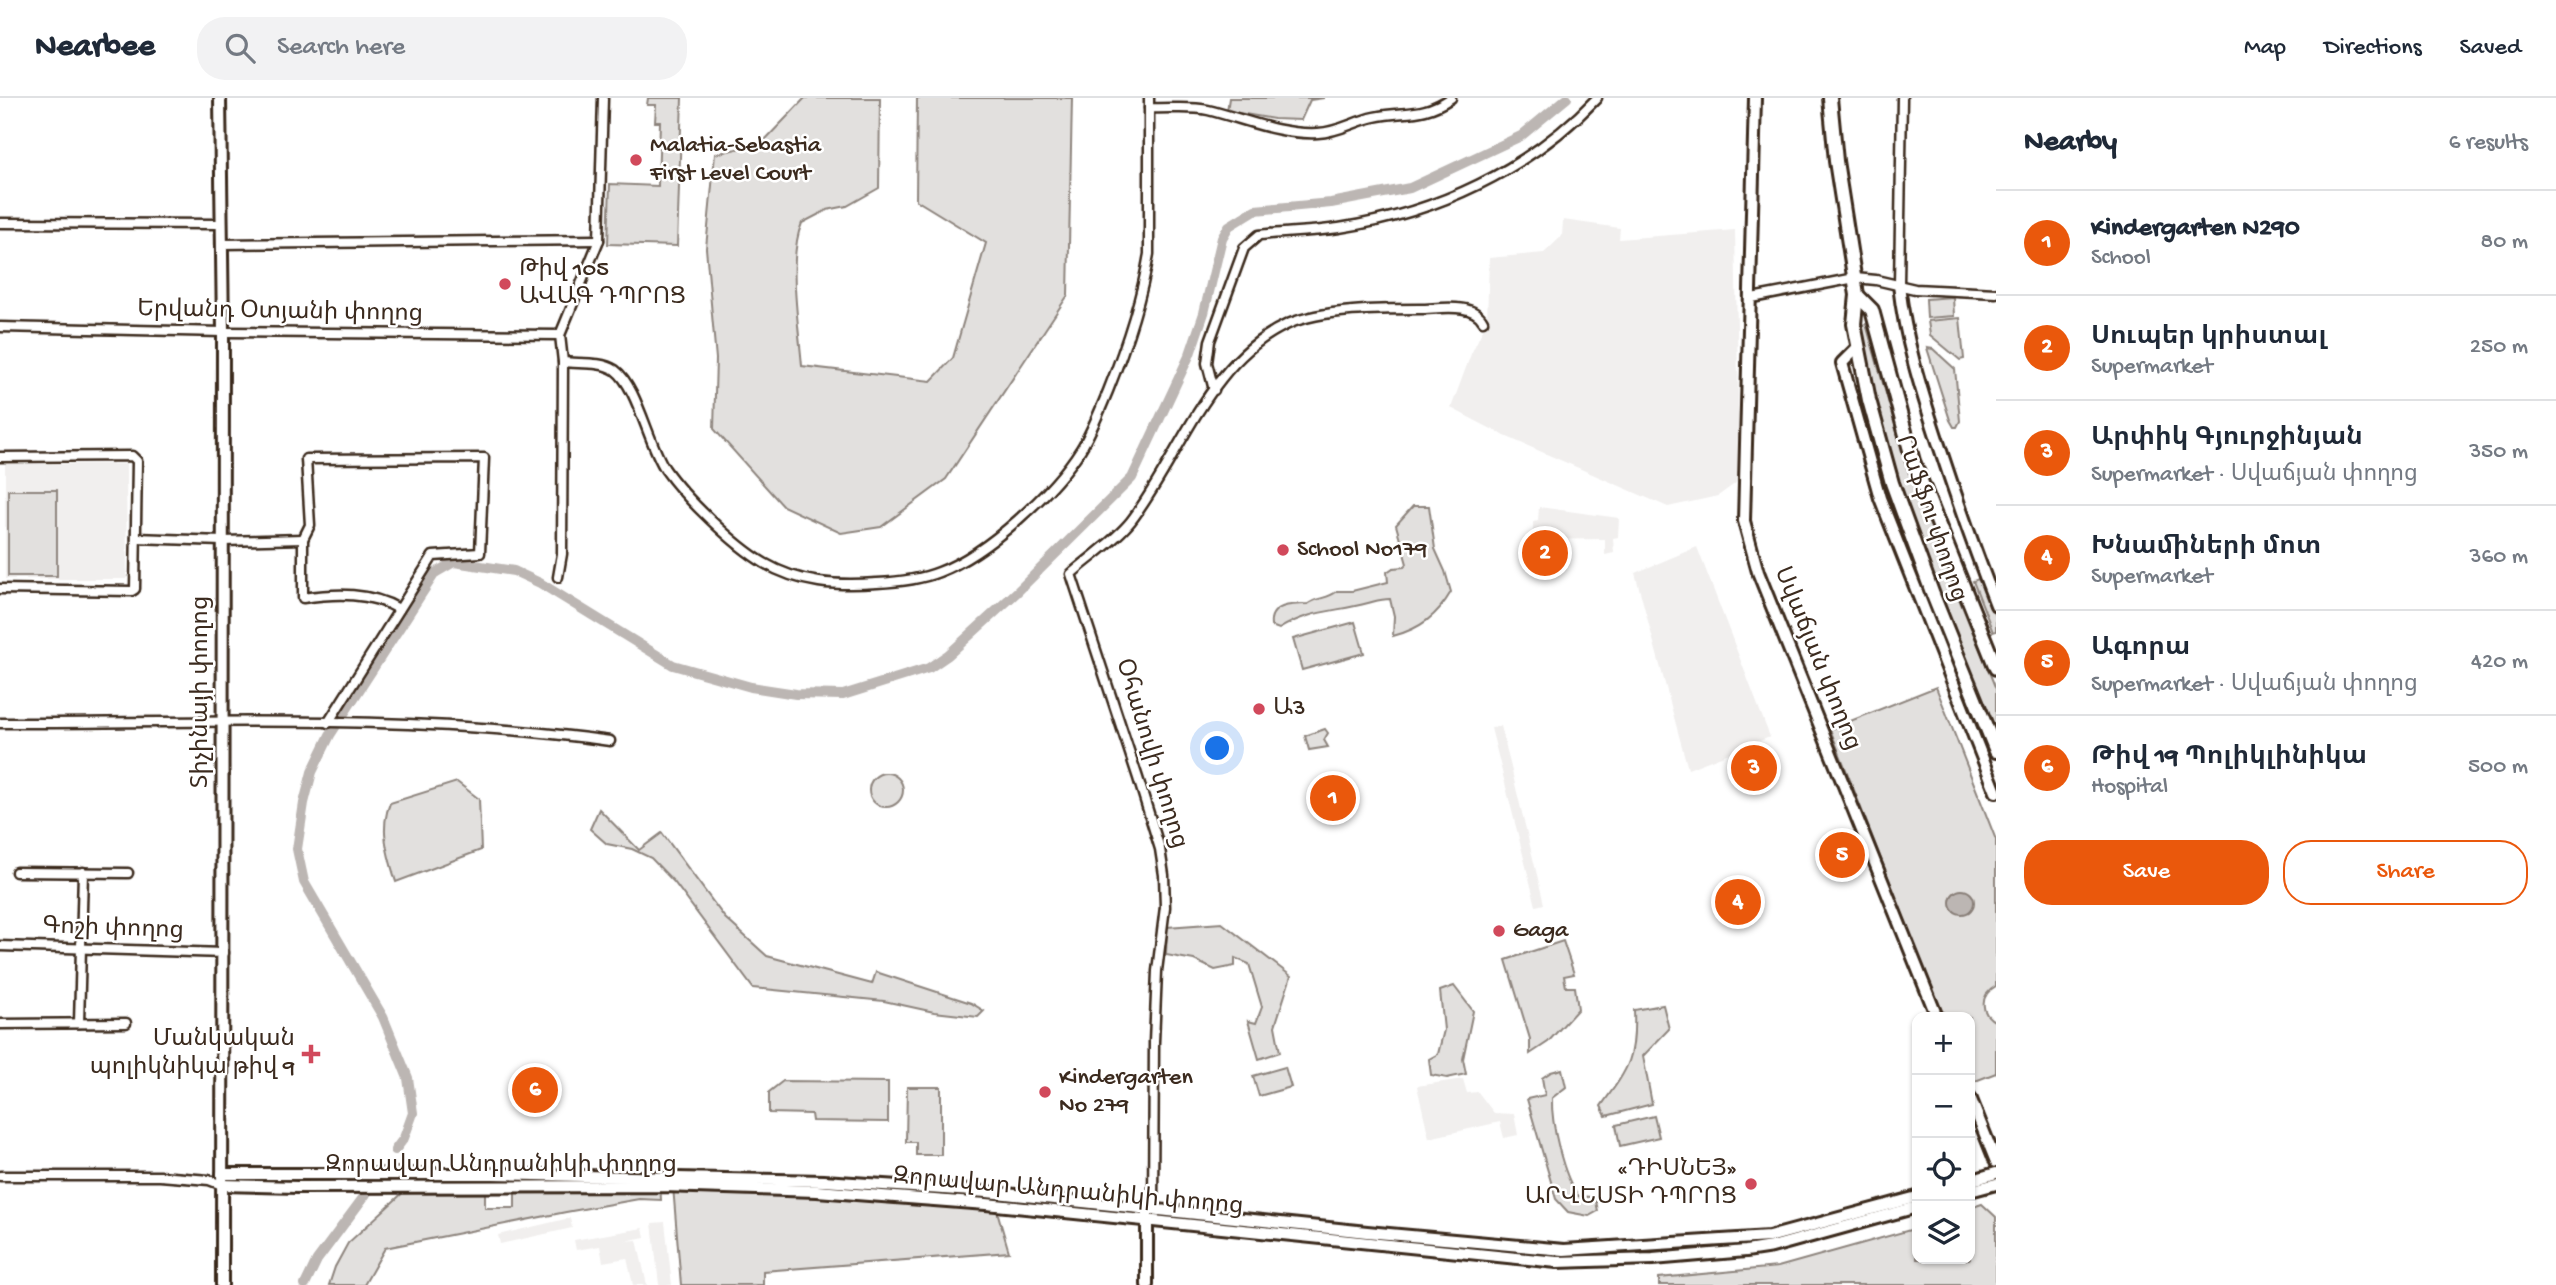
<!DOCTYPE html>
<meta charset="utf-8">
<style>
:root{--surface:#fff;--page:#f2f2f3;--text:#1f2937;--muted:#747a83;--line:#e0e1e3;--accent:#ea580c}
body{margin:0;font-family:"Gochi Hand","Noto Sans Armenian",sans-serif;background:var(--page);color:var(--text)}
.controls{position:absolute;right:21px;bottom:21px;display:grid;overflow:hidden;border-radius:14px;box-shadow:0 2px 5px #0004}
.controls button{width:63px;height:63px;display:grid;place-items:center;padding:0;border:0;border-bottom:2px solid var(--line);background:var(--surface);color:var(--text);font:35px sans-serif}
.you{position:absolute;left:1218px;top:651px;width:24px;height:24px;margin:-18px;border:5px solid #fff;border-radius:50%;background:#1a73e8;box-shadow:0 0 0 10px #1a73e833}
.badge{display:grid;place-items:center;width:46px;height:46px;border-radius:50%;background:var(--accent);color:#fff;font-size:23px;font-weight:700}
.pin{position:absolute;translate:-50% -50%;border:4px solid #fff;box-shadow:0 2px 7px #0006}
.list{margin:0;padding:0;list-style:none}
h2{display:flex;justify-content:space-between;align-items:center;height:91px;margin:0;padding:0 28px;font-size:30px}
h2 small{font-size:23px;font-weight:400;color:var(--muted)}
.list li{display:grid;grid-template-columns:46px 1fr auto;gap:21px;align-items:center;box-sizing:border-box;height:105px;padding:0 28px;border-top:2px solid var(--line)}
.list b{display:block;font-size:26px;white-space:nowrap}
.list p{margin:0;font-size:23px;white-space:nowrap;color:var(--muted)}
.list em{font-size:23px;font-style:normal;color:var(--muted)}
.actions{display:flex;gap:14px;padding:21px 28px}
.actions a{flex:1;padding:16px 0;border:2px solid var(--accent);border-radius:28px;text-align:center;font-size:24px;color:var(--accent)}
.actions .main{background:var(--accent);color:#fff}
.icon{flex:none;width:38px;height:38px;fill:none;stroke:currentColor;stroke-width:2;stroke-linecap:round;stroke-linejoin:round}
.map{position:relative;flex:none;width:1996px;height:1187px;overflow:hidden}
header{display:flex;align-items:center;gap:42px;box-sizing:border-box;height:98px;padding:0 35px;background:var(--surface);border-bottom:2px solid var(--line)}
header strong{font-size:33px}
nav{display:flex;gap:38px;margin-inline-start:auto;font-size:24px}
.search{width:490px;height:63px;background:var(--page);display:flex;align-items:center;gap:18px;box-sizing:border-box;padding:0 24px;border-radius:28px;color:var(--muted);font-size:26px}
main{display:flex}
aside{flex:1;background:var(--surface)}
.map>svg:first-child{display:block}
</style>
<header>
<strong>Nearbee</strong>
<div class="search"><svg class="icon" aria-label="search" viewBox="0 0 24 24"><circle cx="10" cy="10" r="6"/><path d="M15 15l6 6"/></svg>Search here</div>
<nav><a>Map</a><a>Directions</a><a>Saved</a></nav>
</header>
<main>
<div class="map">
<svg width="1996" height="1187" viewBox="0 0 1996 1187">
<rect width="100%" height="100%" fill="#fff"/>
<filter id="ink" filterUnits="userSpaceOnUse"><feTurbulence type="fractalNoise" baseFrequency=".0143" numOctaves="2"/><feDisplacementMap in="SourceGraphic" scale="14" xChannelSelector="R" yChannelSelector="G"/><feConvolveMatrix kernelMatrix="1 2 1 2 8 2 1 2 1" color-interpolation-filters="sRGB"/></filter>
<g filter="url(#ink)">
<g fill="#f1efee">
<path d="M1563,122L1620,130L1619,141L1735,132L1740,382L1718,398L1668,409L1505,338L1451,310L1471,256L1487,223L1489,160L1544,155L1562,138Z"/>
<path d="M5,366H126L127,481H5Z"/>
<path d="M1539,409L1619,420L1618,439L1613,440L1614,455L1605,457V441L1533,442V424L1538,423Z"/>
<path d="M1697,449L1770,639L1688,671L1635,475Z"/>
<path d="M1501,628L1544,806L1536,808L1491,630Z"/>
<path d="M1463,981L1467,995L1478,994L1494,1015L1514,1016L1518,1037L1504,1040L1500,1024L1429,1040L1417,988Z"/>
<path d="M570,1120L572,1130L500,1146L498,1137Z"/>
<path d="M665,1124L672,1187H659L652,1125Z"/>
<path d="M643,1130L645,1139L625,1143L637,1142L647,1187H633L627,1160L603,1164L600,1148L576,1152L574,1142Z"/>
</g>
<g fill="#e2e0de" stroke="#8e857e" stroke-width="2">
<path d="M648,0H682L677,148L608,146L610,86L658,88L660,24H655L656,7H647Z"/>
<path d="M805,0H880L879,90L847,108L827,112L802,125C787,160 799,229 802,268L931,283L953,260L986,145L916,102L917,0H1072L1068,197L946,381L881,429L841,435L783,408L714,331L716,261L706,150L715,56L762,45Z"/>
<path d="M1229,0H1324L1310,2L1301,22L1274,21L1227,13Z"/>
<path d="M1953,199L1954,218L1927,220L1926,201Z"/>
<path d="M1960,220L1964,261L1960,262L1930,237L1928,223Z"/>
<path d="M1866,226L1903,355L1940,454L1996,591V636C1943,503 1882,369 1859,227Z"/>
<path d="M1927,250L1933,251L1955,271L1960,323L1957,329H1954L1950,322Z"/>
<rect x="8" y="392" width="49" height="86"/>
<path d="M1413,408H1429L1435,451L1445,473L1451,494C1437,518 1420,531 1393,538L1394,518L1390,501C1381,501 1376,503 1368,505C1335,514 1309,512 1279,531L1271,528C1268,506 1293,506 1308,506C1317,499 1329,501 1337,493H1352L1388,484L1387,474L1393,470L1404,469L1407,466L1396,427Z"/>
<path d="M1981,480L1996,518V533L1993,534L1973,483Z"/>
<path d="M1355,524L1364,555L1302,572L1293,541Z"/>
<path d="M1936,589L1996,742V888C1980,897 1979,915 1996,924V975L1970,985V919H1943L1830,631Z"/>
<path d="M1325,631L1328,635L1324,642L1328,649L1309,652L1305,638Z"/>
<circle cx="886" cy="692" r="17"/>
<path d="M457,684L479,701L481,752L396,784C388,758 379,731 390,705Z"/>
<path d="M599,711L639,752L662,735L725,820L767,858L872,886L876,874L971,905L984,913L978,919L934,914L884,903L753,890L674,784L651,760L632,751L607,746L590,731Z"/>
<path d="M1222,825L1291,878L1275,928L1280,954L1259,961L1248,923L1256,925L1262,909L1249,866L1235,860V868L1215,872L1194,862L1166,857L1167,829Z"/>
<path d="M1563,843L1574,876L1564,878L1566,889H1575L1578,911L1548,944L1530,956V941L1506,862Z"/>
<path d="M1454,888L1473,913L1463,961L1466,976L1447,980L1431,977L1429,961L1438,956L1444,932L1440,893Z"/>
<path d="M1663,907L1669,931L1643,958L1652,1006L1606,1018L1601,1008C1629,969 1636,961 1634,912Z"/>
<path d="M1285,969L1291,989L1259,998L1253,978Z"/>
<path d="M1562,971L1566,989L1552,1000C1551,1026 1563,1077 1578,1098L1591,1099L1596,1103L1598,1113L1589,1118L1568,1114L1556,1101L1527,1001L1545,997L1542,980L1551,974Z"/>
<path d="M783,983L888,984V1024L812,1023L811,1016L769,1015V994Z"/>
<path d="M907,989H941V1057H916V1044H906Z"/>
<path d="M1654,1018L1659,1039L1620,1048L1616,1027Z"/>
<path d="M485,1086V1110H515V1086H660L661,1102L639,1101L566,1114L385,1150L364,1187H329L335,1169L348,1145L407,1091Z"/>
<path d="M673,1088L741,1091L997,1113L1009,1154L763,1173V1187H681Z"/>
<path d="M1982,1106L1996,1119V1187H1659V1180L1778,1169L1917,1130V1161H1970V1110Z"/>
</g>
<circle fill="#bcb6b3" stroke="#887e77" stroke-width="2" cx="1962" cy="804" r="12"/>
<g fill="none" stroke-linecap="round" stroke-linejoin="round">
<g stroke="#bcb6b3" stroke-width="10">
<path d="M395,1052L404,1040L413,1015L408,980L383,919L304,784L297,751L304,705L312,674L330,637L435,475L454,464L514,473L540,485L673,567L751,589L796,596L843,597L929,570L948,557L1017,494L1132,380L1190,256L1204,215L1222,140L1229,128L1255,112L1331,105L1410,90L1521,38L1567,0"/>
<path d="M305,1187L317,1162L366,1096"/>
</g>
<defs>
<g id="street">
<path d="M1149,10C1168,11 1190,8 1208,12C1245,21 1279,37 1318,35C1339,34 1355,23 1374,19C1406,12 1421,20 1451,0"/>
<path d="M0,125L221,126"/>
<path d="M222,146L599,142"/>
<path d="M1899,187L1902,0"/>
<path d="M1752,200L1855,180L1876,182L1915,191L1996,195"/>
<path d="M0,229L223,234L560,237L563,264L562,456L558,479"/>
<path d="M560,237L599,142L603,0"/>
<path d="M563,264C579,266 601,263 615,272C637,288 648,345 665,371C685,400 734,447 764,465C800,486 837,488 877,485C898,484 919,482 939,474C987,456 1054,394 1081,351C1092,333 1100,312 1108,293C1126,248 1141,204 1149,156V0"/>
<path d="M1214,292L1207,265L1210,243L1244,150L1259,137C1285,134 1312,134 1339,130C1436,115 1529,72 1597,0"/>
<path d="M0,359L132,358L137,363L135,491L132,493L0,491"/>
<path d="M136,440L222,443L303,441"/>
<path d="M0,625C203,625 409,615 610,643"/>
<path d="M328,625L433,458L480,455L484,360L306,361L310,427L303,441V500C337,495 370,494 399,511"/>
<path d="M16,774L128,775"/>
<path d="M0,848L224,855"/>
<path d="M79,925L83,774"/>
<path d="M0,926L126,925"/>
<path d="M0,1078H160L209,1082L222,1087"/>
<path d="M1153,1111L1154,944L1157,873L1165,809L1164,777L1160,751L1138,680L1071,476C1090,459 1115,443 1131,423C1181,358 1208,262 1288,226C1323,211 1381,211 1420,211C1439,211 1473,204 1483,223"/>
</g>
<g id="secondary">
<path d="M220,0L223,234L222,1187"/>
<path d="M1755,0L1744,423L1758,474L1937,919"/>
<path d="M1899,187C1905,241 1921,292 1938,344C1956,399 1975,453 1996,507"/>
<path d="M1858,249L1842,265L1880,400L1996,694"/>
<path d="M1970,999L1996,1064"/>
<path d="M222,1076H493L824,1083L987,1094L1367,1134L1564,1152L1769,1139L1917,1099"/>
<path d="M1970,1083L1996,1075"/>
<path d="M222,1087L297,1089L663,1088L817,1093L986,1106L1557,1164L1653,1161L1746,1153L1772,1149L1917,1109"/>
<path d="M1970,1093L1996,1086"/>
<path d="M1147,1187V1116"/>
</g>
<g id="primary">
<path d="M1830,0L1836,63L1857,197L1854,226L1869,302L1892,385L1933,497L1996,653"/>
<path d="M1857,197L1872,212L1913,363L1996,570"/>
</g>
</defs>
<use href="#street" stroke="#3b2a1e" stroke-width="13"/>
<use href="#secondary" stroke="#3b2a1e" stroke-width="16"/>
<use href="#primary" stroke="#3b2a1e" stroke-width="18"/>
<use href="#street" stroke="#fff" stroke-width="8"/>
<use href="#secondary" stroke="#fff" stroke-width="10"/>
<use href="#primary" stroke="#fff" stroke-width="12"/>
</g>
</g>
<g fill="#d1495b" stroke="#fff" stroke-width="2.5">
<circle cx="636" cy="62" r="7"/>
<circle cx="505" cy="186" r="7"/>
<circle cx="1283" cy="452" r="7"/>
<circle cx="1259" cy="611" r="7"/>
<circle cx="1499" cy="833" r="7"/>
<path d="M307.5 945.5h7v7h7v7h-7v7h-7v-7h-7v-7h7z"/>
<circle cx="1045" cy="994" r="7"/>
<circle cx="1751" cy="1086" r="7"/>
</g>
<g text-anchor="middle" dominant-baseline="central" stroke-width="5" stroke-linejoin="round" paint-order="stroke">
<g font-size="24" fill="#3b2a1e" stroke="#fff" text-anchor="start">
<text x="650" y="48">Malatia-Sebastia<tspan x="650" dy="28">First Level Court</tspan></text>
<text x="519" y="172">Թիվ 105<tspan x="519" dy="28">ԱՎԱԳ ԴՊՐՈՑ</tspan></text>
<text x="1297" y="452">School No179</text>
<text x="1273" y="611">Ա3</text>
<text x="1513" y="833">Gaga</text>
<text x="295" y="942" text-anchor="end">Մանկական<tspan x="295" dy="28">պոլիկնիկա թիվ 9</tspan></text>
<text x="1059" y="980">Kindergarten<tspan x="1059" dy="28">No 279</tspan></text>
<text x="1737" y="1072" text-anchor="end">«ԴԻՍՆԵՅ»<tspan x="1737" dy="28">ԱՐՎԵՍՏԻ ԴՊՐՈՑ</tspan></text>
</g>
<g font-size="24" fill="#3b2a1e" stroke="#fff">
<text transform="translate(280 215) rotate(1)">Երվանդ Օտյանի փողոց</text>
<text transform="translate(1930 421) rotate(71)">Րաֆֆու փողոց</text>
<text transform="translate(1816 561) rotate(68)">Սվաճյան փողոց</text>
<text transform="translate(202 594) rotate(-90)">Տիչինայի փողոց</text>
<text transform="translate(1150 656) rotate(73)">Օհանովի փողոց</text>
<text transform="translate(113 832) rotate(2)">Գոշի փողոց</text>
<text x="501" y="1068">Զորավար Անդրանիկի փողոց</text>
<text transform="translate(1068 1095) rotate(5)">Զորավար Անդրանիկի փողոց</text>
</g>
</g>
</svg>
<div class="controls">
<button>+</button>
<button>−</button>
<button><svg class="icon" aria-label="locate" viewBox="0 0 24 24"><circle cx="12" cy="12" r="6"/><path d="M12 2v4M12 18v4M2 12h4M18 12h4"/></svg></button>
<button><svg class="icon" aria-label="layers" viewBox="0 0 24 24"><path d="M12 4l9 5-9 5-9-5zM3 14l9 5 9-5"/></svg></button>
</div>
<div class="you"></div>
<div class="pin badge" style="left:1333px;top:700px">1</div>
<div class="pin badge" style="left:1545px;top:455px">2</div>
<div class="pin badge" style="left:1754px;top:670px">3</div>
<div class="pin badge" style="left:1738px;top:804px">4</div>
<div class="pin badge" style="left:1842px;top:757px">5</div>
<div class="pin badge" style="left:535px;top:992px">6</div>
</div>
<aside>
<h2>Nearby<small>6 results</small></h2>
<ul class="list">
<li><span class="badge">1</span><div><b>Kindergarten N290</b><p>School</p></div><em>80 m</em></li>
<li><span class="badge">2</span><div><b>Սուպեր կրիստալ</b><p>Supermarket</p></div><em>250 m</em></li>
<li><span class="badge">3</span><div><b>Արփիկ Գյուրջինյան</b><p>Supermarket · Սվաճյան փողոց</p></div><em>350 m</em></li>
<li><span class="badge">4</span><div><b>Խնամիների մոտ</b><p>Supermarket</p></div><em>360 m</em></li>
<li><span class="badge">5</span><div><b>Ագորա</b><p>Supermarket · Սվաճյան փողոց</p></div><em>420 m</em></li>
<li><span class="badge">6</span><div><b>Թիվ 19 Պոլիկլինիկա</b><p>Hospital</p></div><em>500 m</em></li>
</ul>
<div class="actions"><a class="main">Save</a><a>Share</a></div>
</aside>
</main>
